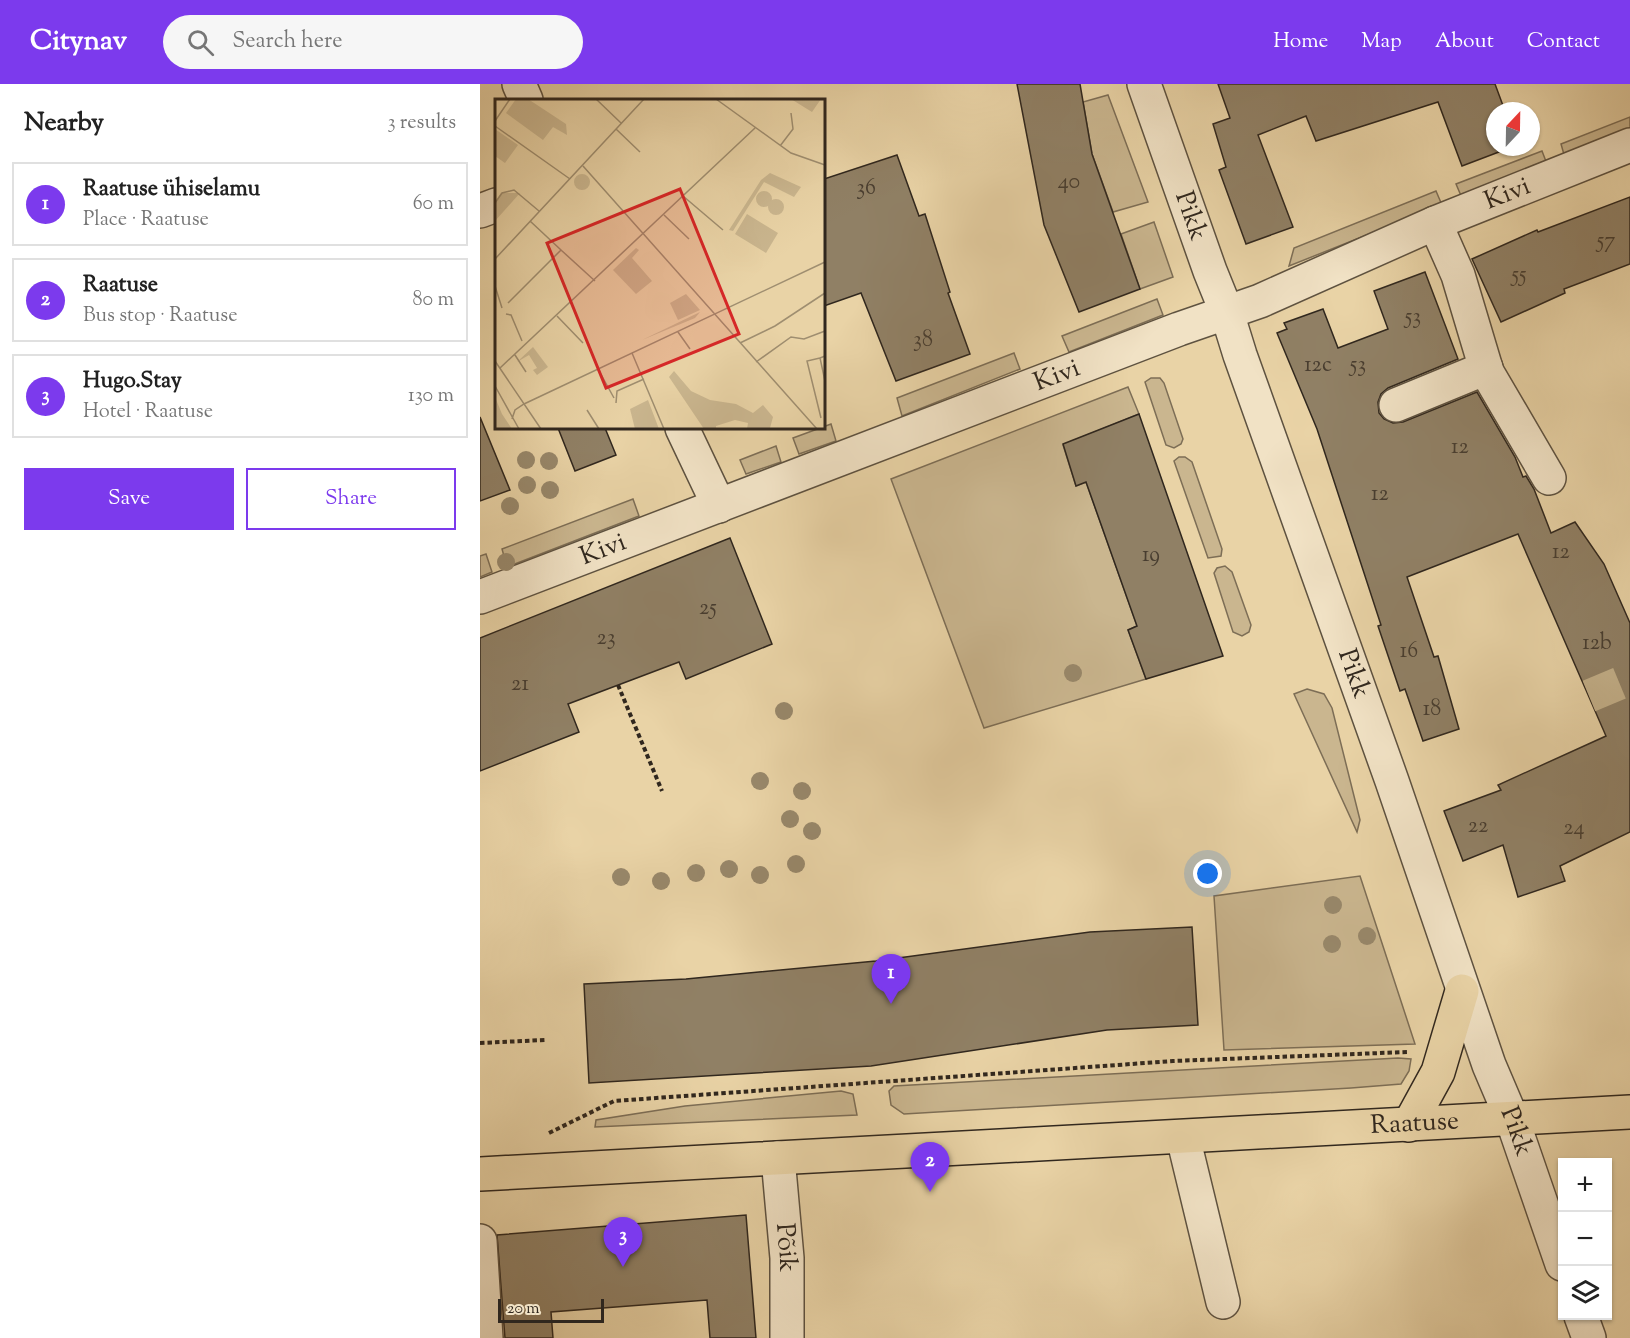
<!DOCTYPE html>
<meta charset="utf-8">
<style>
:root{--surface:#fff;--page:#f6f6f6;--text:#222;--muted:#767676;--line:#e0e0e0;--accent:#7c3aed}
body{margin:0;font-family:"Sorts Mill Goudy",serif;background:var(--page);color:var(--text)}
.controls{position:absolute;right:18px;bottom:18px;display:grid;overflow:hidden;border-radius:0px;box-shadow:0 2px 4px #0004}
.controls button{width:54px;height:54px;display:grid;place-items:center;padding:0;border:0;border-bottom:2px solid var(--line);background:var(--surface);color:var(--text);font:30px sans-serif}
.compass{position:absolute;left:1006px;top:18px;width:54px;height:54px;border-radius:50%;background:var(--surface);box-shadow:0 2px 4px #0004;rotate:22deg}
.scale{position:absolute;left:18px;bottom:15px;width:106px;box-sizing:border-box;padding-left:6px;border:3px solid #30271e;border-top:0;font-size:16px;line-height:21px;white-space:nowrap;color:#30271e;-webkit-text-stroke:4px #f1e2c5;paint-order:stroke}
.you{position:absolute;left:728px;top:790px;width:21px;height:21px;margin:-15px;border:4px solid #fff;border-radius:50%;background:#1a73e8;box-shadow:0 0 0 9px #1a73e833}
.badge{display:grid;place-items:center;width:39px;height:39px;border-radius:50%;background:var(--accent);color:#fff;font-size:20px;font-weight:700}
.pin{position:absolute;translate:-50% -50px;filter:drop-shadow(0 2px 3px #0008)}
.pin::after{content:'';position:absolute;top:32px;width:21px;height:18px;background:inherit;clip-path:polygon(0 0,100% 0,50% 100%)}
.list{margin:0;padding:0;list-style:none}
h2{display:flex;justify-content:space-between;align-items:center;height:78px;margin:0;padding:0 24px;font-size:26px}
h2 small{font-size:20px;font-weight:400;color:var(--muted)}
.list li{display:grid;grid-template-columns:39px 1fr auto;gap:18px;align-items:center;box-sizing:border-box;height:84px;margin:0 12px 12px;padding:0 12px;border:2px solid var(--line);border-radius:0px}
.list b{display:block;font-size:22px;white-space:nowrap}
.list p{margin:0;font-size:20px;white-space:nowrap;color:var(--muted)}
.list em{font-size:20px;font-style:normal;color:var(--muted)}
.actions{display:flex;gap:12px;padding:18px 24px}
.actions a{flex:1;padding:14px 0;border:2px solid var(--accent);border-radius:0px;text-align:center;font-size:21px;color:var(--accent)}
.actions .main{background:var(--accent);color:#fff}
.icon{flex:none;width:33px;height:33px;fill:none;stroke:currentColor;stroke-width:2;stroke-linecap:round;stroke-linejoin:round}
.map{position:relative;flex:none;width:1150px;height:1254px;overflow:hidden}
header{display:flex;align-items:center;gap:36px;box-sizing:border-box;height:84px;padding:0 30px;background:var(--accent);color:#fff}
header strong{font-size:28px}
nav{display:flex;gap:33px;margin-inline-start:auto;font-size:21px}
.search{width:420px;height:54px;background:var(--page);display:flex;align-items:center;gap:15px;box-sizing:border-box;padding:0 21px;border-radius:33px;color:var(--muted);font-size:22px}
main{display:flex}
aside{flex:1;background:var(--surface)}
.map>svg:first-child{display:block}
</style>
<header>
<strong>Citynav</strong>
<div class="search"><svg class="icon" aria-label="search" viewBox="0 0 24 24"><circle cx="10" cy="10" r="6"/><path d="M15 15l6 6"/></svg>Search here</div>
<nav><a>Home</a><a>Map</a><a>About</a><a>Contact</a></nav>
</header>
<main>
<aside>
<h2>Nearby<small>3 results</small></h2>
<ul class="list">
<li><span class="badge">1</span><div><b>Raatuse ühiselamu</b><p>Place · Raatuse</p></div><em>60 m</em></li>
<li><span class="badge">2</span><div><b>Raatuse</b><p>Bus stop · Raatuse</p></div><em>80 m</em></li>
<li><span class="badge">3</span><div><b>Hugo.Stay</b><p>Hotel · Raatuse</p></div><em>130 m</em></li>
</ul>
<div class="actions"><a class="main">Save</a><a>Share</a></div>
</aside>
<div class="map">
<svg width="1150" height="1254" viewBox="0 0 1150 1254">
<rect width="100%" height="100%" fill="#e9d3a6"/>
<filter id="stains"><feTurbulence type="fractalNoise" baseFrequency=".00333" numOctaves="4"/><feColorMatrix values="0 0 0 0 .2 0 0 0 0 .09 0 0 0 0 .02 0 0 0 .5 -.17"/></filter>
<radialGradient id="worn" r=".72"><stop offset=".6" stop-color="#630" stop-opacity="0"/><stop offset="1" stop-color="#630" stop-opacity=".3"/></radialGradient>
<g fill="#cab68f" stroke="#7d6e56" stroke-width="1.5">
<path d="M628,11L668,118L633,128L612,70L603,18Z"/>
<path d="M1150,33V49L1085,74L1081,60Z"/>
<path d="M1062,67L1067,80L982,114L976,100Z"/>
<path d="M956,107L962,121L809,182L814,164Z"/>
<path d="M674,138L693,193L660,205L641,150Z"/>
<path d="M677,215L683,231L589,268L582,252Z"/>
<path d="M534,269L540,285L422,332L417,314Z"/>
<path d="M671,294H680L684,299L703,355L701,360L694,364L686,361L665,298Z"/>
<path d="M648,303L659,330L583,361L596,402L606,398L657,542L648,546L666,595L504,644L411,395Z"/>
<path d="M351,340L356,357L319,370L313,354Z"/>
<path d="M296,362L301,378L266,390L260,376Z"/>
<path d="M699,373H705L712,378L742,465L741,472L728,474L694,377Z"/>
<path d="M153,415L159,432L27,483L22,465Z"/>
<path d="M6,470L12,488L0,493V472Z"/>
<path d="M745,482L752,488L771,541L769,548L762,552L753,548L734,489L737,484Z"/>
<path d="M827,605L844,610L852,624L880,736L877,748L814,610Z"/>
<path d="M880,792L935,960L744,966L734,812Z"/>
<path d="M918,974L931,975L929,987L921,1000L871,1004L424,1030L411,1021L409,1007L414,1002Z"/>
<path d="M361,1007L373,1010L377,1031L115,1043L116,1036L205,1022Z"/>
</g>
<g fill="#908065" stroke="#30271e" stroke-width="1.5">
<path d="M537,0H600L612,70L660,205L599,228L564,141Z"/>
<path d="M738,0H1015L1025,27H1015V63H1032L982,82L958,18L836,57L826,32L778,51L813,143L766,160L739,86L746,83L733,40L750,34Z"/>
<path d="M417,71L439,132L445,130L470,208L468,209L490,270L416,297L381,209L344,222V95Z"/>
<path d="M1150,113V180L1084,205L1085,209L1021,238L992,175L1057,146L1058,148Z"/>
<path d="M945,188L978,275L908,304L901,310L898,318L899,329L904,335L913,339L923,338L997,308L1035,373L1043,393L1046,392L1054,405L1071,449L1095,438L1124,480L1150,539V748L1080,782L1085,797L1038,813L1023,761L983,777L964,727L1021,706L1018,701L1126,652L1038,450L927,493L954,573L958,572L979,645L943,657L925,605L920,607L898,542L901,541L837,345L797,249L807,245L804,239L843,225L858,264L908,245L894,207Z"/>
<path d="M659,330L743,572L666,595L648,546L657,542L606,398L596,402L583,360Z"/>
<path d="M0,333L30,406L0,417Z"/>
<path d="M78,344H125L136,371L95,387Z"/>
<path d="M250,454L292,560L206,595L199,578L88,620L99,648L0,687V554Z"/>
<path d="M712,843L718,941L627,946L391,982L109,999L104,900L206,895L396,877L610,848Z"/>
<path d="M266,1131L276,1254H230L227,1216L71,1228L73,1254H25L17,1151Z"/>
</g>
<g fill="none" stroke-linecap="round" stroke-linejoin="round">
<path stroke="#c4b18b" stroke-width="33" stroke-dasharray="33 16" stroke-linecap="butt" d="M1109,612L1150,595"/>
<defs>
<g id="minor">
<path d="M39,0L46,16"/>
<path id="s1" d="M664,0L730,187L747,229L760,271L912,697L1009,981L1032,1035L1082,1180"/>
<path d="M0,127L16,121"/>
<path d="M955,139L978,191L1007,288L1069,394"/>
<path d="M916,321L1006,284"/>
<path d="M202,344L239,422"/>
<path id="s2" d="M0,513L699,245L780,217L955,139L1150,61"/>
<path d="M703,1053L743,1218"/>
<path id="s3" d="M298,1074L307,1174V1254"/>
<path d="M0,1157L6,1254"/>
<path d="M1101,1232L1109,1254"/>
</g>
<g id="major">
<path d="M929,1041L958,988L982,907"/>
<path id="s4" d="M0,1090L1150,1028"/>
</g>
</defs>
<use href="#minor" stroke="#5e5240" stroke-width="36"/>
<use href="#major" stroke="#30271e" stroke-width="36"/>
<g stroke="#30271e" stroke-width="4" stroke-dasharray="4.5 3" stroke-linecap="butt">
<path d="M138,601L182,707"/>
<path d="M0,959L65,956"/>
<path d="M69,1049L134,1017L693,977L927,968"/>
</g>
<use href="#minor" stroke="#f1e2c5" stroke-width="33"/>
<use href="#major" stroke="#e9d3a6" stroke-width="33"/>
</g>
<g fill="#98886b">
<circle cx="46" cy="376" r="9"/>
<circle cx="69" cy="377" r="9"/>
<circle cx="47" cy="401" r="9"/>
<circle cx="70" cy="406" r="9"/>
<circle cx="30" cy="422" r="9"/>
<circle cx="26" cy="478" r="9"/>
<circle cx="593" cy="589" r="9"/>
<circle cx="304" cy="627" r="9"/>
<circle cx="280" cy="697" r="9"/>
<circle cx="322" cy="707" r="9"/>
<circle cx="310" cy="735" r="9"/>
<circle cx="332" cy="747" r="9"/>
<circle cx="316" cy="780" r="9"/>
<circle cx="249" cy="785" r="9"/>
<circle cx="216" cy="789" r="9"/>
<circle cx="280" cy="791" r="9"/>
<circle cx="141" cy="793" r="9"/>
<circle cx="181" cy="797" r="9"/>
<circle cx="853" cy="821" r="9"/>
<circle cx="887" cy="852" r="9"/>
<circle cx="852" cy="860" r="9"/>
</g>
<g text-anchor="middle" dominant-baseline="central" stroke-width="4.5" stroke-linejoin="round" paint-order="stroke">
<g font-size="22" fill="#483d30">
<text x="589" y="99">40</text>
<text x="386" y="105">36</text>
<text x="1126" y="158">57</text>
<text x="1039" y="192">55</text>
<text x="933" y="234">53</text>
<text x="443" y="257">38</text>
<text x="838" y="282">12c</text>
<text x="878" y="282">53</text>
<text x="980" y="364">12</text>
<text x="900" y="411">12</text>
<text x="1081" y="469">12</text>
<text x="671" y="472">19</text>
<text x="228" y="525">25</text>
<text x="126" y="555">23</text>
<text x="1117" y="560">12b</text>
<text x="929" y="568">16</text>
<text x="40" y="601">21</text>
<text x="952" y="626">18</text>
<text x="998" y="743">22</text>
<text x="1094" y="745">24</text>
</g>
<g font-size="26" fill="#30271e" stroke="#f1e2c5">
<text stroke="none"><textPath href="#s2" startOffset="1104">Kivi</textPath></text>
<text stroke="none"><textPath href="#s1" startOffset="140">Pikk</textPath></text>
<text stroke="none"><textPath href="#s2" startOffset="618">Kivi</textPath></text>
<text stroke="none"><textPath href="#s2" startOffset="132">Kivi</textPath></text>
<text stroke="none"><textPath href="#s1" startOffset="626">Pikk</textPath></text>
<text stroke="none"><textPath href="#s4" startOffset="936">Raatuse</textPath></text>
<text stroke="none"><textPath href="#s1" startOffset="1112">Pikk</textPath></text>
<text stroke="none"><textPath href="#s3" startOffset="90">Põik</textPath></text>
</g>
</g>
<g transform="translate(15 15)">
<rect width="330" height="330" fill="#e9d3a6"/>
<path d="M21,0H33L71,25L72,36L58,28L48,41L11,14ZM296,0H326L317,13ZM0,30L23,46L10,64L0,57ZM275,74L306,88L299,98L269,83L238,132L234,131L266,81ZM79 83a8 8 0 1 1 16 0a8 8 0 1 1-16 0ZM261 100a8 8 0 1 1 16 0a8 8 0 1 1-16 0ZM6,94H25L0,122V103ZM273 108a8 8 0 1 1 16 0a8 8 0 1 1-16 0ZM252,115L283,134L271,154L240,135ZM141,149L144,151L137,159L157,182L141,195L118,171ZM191,195L205,211L183,221L175,204ZM205,213L200,219L147,241ZM38,248L53,268L42,276L38,271L42,269L34,256L22,263ZM179,272L196,292L215,301L241,305L258,314L268,306L278,318L275,329L252,330L253,324L240,321L221,327V330H209L174,278ZM0,298L7,315L17,330H0ZM153,301L164,330H140L135,310Z" fill="#cab68f"/>
<path fill="none" stroke="#9f8e70" stroke-width="1.5" d="M101,0L126,24M221,0L296,54L330,66M0,22L15,0M0,27L75,80M121,30L145,53M285,47L298,30L296,14M88,67L322,330M188,97L228,131M0,104L7,94L19,91L44,112M169,116L194,140M66,151L100,182M0,160L149,0M0,187L7,209M13,204L66,151L35,122M11,215L16,216L27,242M62,217L88,244M183,233L195,250M245,244L280,227L330,194M137,254L169,330M20,256L31,273M330,257L325,259L330,282M325,259L312,262L326,319M0,262L46,330M261,263L296,238L309,240L330,232M5,269L260,29M103,270L119,299M0,287L24,330M121,304L122,292L149,280M92,311L104,330M17,320L20,311L29,305L330,163"/>
<path fill="#d62828" fill-opacity="0.15" stroke="#d62828" stroke-width="3" d="M185,90L244,235L111,289L52,144Z"/>
<rect width="330" height="330" fill="none" stroke="#30271e" stroke-width="3"/>
</g>
<rect width="100%" height="100%" filter="url(#stains)"/>
<rect width="100%" height="100%" fill="url(#worn)"/>
</svg>
<div class="controls">
<button>+</button>
<button>−</button>
<button><svg class="icon" aria-label="layers" viewBox="0 0 24 24"><path d="M12 4l9 5-9 5-9-5zM3 14l9 5 9-5"/></svg></button>
</div>
<svg class="compass" viewBox="-18 -18 36 36"><path d="M0-13l5 13h-10z" fill="#e53935"/><path d="M0 13l5-13h-10z" fill="#767676"/></svg>
<div class="scale">20 m</div>
<div class="you"></div>
<div class="pin badge" style="left:411px;top:920px">1</div>
<div class="pin badge" style="left:450px;top:1108px">2</div>
<div class="pin badge" style="left:143px;top:1183px">3</div>
</div>
</main>
